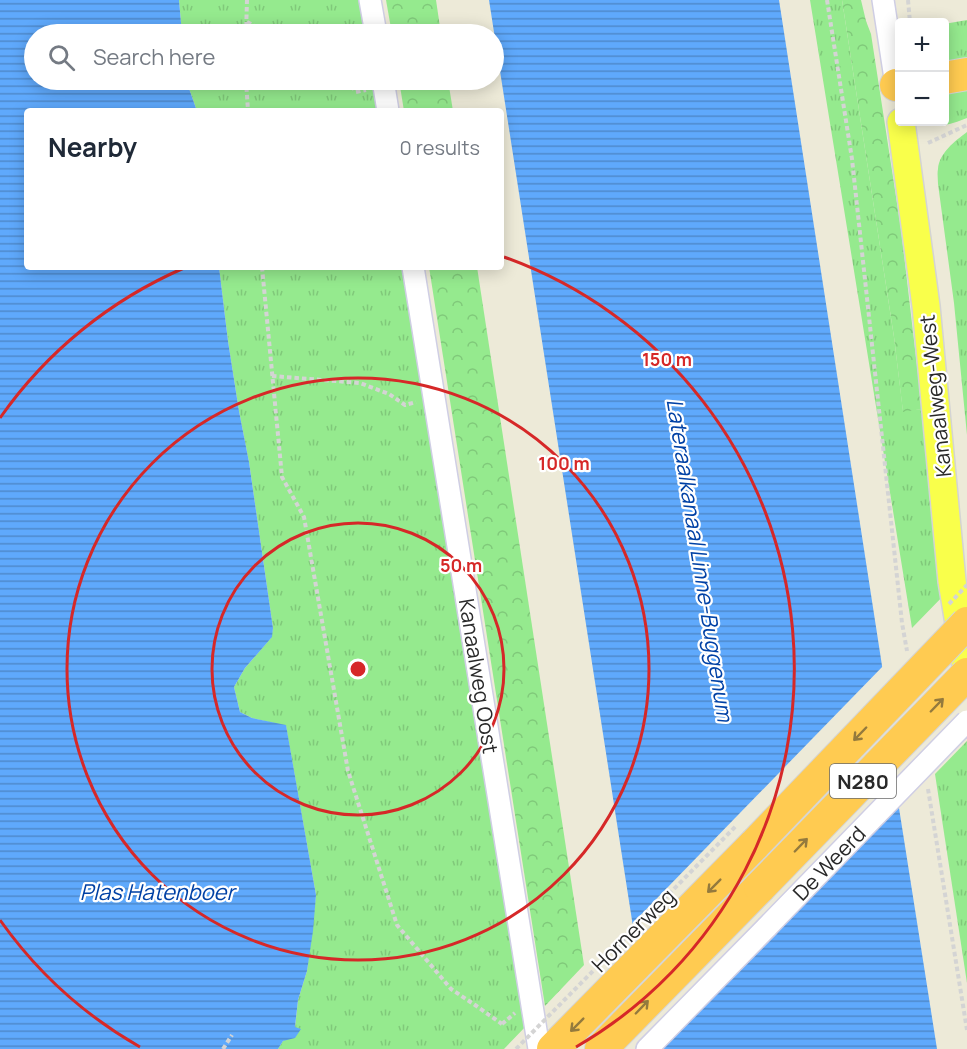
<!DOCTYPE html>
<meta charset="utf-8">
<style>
:root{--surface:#fff;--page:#f6f6f7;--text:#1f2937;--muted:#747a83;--line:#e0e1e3}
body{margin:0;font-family:Manrope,sans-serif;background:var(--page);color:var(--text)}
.controls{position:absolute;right:18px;top:18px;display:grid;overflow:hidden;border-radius:6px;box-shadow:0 3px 15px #0003}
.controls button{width:54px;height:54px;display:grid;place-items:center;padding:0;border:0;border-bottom:2px solid var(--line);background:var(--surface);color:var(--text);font:30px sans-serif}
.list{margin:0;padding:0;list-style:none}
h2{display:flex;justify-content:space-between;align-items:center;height:78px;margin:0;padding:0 24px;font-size:26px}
h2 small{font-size:20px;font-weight:400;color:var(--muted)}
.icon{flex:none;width:33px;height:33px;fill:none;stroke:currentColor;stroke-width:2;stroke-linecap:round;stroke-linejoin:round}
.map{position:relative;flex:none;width:967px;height:1049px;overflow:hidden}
.search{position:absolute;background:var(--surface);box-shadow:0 3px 15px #0003;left:24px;top:24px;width:480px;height:66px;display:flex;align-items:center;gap:15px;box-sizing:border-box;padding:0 21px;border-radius:33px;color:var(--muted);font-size:22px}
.panel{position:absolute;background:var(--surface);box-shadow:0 3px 15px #0003;left:24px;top:108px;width:480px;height:162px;border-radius:6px}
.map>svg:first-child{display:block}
</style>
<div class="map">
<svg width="967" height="1049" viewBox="0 0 967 1049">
<defs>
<pattern id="grass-tufts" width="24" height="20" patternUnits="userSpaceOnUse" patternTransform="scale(1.5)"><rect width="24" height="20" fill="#95ea8e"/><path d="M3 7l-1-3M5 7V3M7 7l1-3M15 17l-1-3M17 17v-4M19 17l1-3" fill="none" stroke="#80c97a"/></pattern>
<pattern id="forest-crowns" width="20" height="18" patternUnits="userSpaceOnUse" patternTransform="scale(1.5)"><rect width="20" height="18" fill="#95ea8e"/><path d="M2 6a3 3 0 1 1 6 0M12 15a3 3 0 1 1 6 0" fill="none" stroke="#80c97a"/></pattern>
<pattern id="water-rules" width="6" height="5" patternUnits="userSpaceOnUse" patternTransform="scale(1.5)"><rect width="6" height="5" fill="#5fa9fc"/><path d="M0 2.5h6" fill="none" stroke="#4e8acc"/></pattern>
</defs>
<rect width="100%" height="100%" fill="#edead8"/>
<g fill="url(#grass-tufts)">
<path d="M179,0H362L368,34H182Z"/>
<path d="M810,0H842L894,337L903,411L922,409L947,592L912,628Z"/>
<path d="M967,20V63H945L944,24Z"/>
<path d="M186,80H375L380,111H197Z"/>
<path d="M967,89V118C954,123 941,129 928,122H944L945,94Z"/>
<path d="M967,132V435L954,303L938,184C938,179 937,174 938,169C939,153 955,141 967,132Z"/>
<path d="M219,267H406L528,1024L504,1049H278L283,1041L300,1029L295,1028L298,1000L307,971L316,895L286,726L252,718L240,712L234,687L245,668L271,638L273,628L249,462L239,411L228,341Z"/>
<path d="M967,741V983L935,774Z"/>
</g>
<g fill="url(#forest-crowns)">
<path d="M386,0H436L441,34H392Z"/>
<path d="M842,0H861L866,21L871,34L901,229L922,409L903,412L894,337Z"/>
<path d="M399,80H448L453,111H404Z"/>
<path d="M429,267H477L584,965L545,1006Z"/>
</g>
<g fill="url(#water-rules)">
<path d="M0,0H179L182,34H34V80H186L197,111H27V267H219L228,341L239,411L249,462L273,628L272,637L245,668L234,687L240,712L252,718L286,725L316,895L313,931L307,971L298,1000L295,1027L301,1029L295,1038L283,1041L278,1049H0Z"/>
<path d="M489,0H779L900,782L899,808L937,1049H652Z"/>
</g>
<path fill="#edead8" d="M885,664L903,781L649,1049L630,926Z"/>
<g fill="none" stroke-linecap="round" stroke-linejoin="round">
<defs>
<g id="minor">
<path d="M370,0L376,34"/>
<path d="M883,0L896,85"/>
<path d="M383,80L388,111"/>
<path d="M413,267L539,1049"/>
<path d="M647,1049L767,927"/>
</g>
<path id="major" d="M901,122L926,306L952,581L967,672"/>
<g id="highway">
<path d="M944,78L967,74"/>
<path d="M896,85H900"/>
<path d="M553,1049L755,844"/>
<path d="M601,1049L760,887"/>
</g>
</defs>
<use href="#minor" stroke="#cfcee4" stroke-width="24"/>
<use href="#major" stroke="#d4d4d4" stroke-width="30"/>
<use href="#highway" stroke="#d4d4d4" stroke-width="34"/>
<g stroke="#d4d4d4" stroke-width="4" stroke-dasharray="4.5 3" stroke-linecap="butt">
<path d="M827,0L852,159L902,623L907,651"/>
<path d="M908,0L910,22"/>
<path d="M247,22L270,34"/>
<path d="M246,34L247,0"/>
<path d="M246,80L248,111"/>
<path d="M347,80L356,92L366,90"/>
<path d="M928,143L967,125"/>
<path d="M262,267L282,477L304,517L348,771L397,925L451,989L475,1005L502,1024"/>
<path d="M272,376L360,383L389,394L405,405L416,402"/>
<path d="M928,789L967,1030"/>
<path d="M502,1024L515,1013"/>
<path d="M223,1049L232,1035"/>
</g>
<use href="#minor" stroke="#fff" stroke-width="21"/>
<use href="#major" stroke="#f9ff4b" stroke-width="27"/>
<use href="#highway" stroke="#ffcb51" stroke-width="32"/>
<defs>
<path id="minor-bridge" d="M767,927L967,721"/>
<g id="highway-bridge">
<path d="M755,844L967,623"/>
<path d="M760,887L967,674"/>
</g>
</defs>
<use href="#minor-bridge" stroke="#cfcee4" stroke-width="24" stroke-linecap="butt"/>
<use href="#highway-bridge" stroke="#d4d4d4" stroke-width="34" stroke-linecap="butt"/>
<g stroke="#d4d4d4" stroke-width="4" stroke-dasharray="4.5 3" stroke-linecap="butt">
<path d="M949,604L967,585"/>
<path d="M516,1049L736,826"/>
</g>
<use href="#minor-bridge" stroke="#fff" stroke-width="21"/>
<use href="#highway-bridge" stroke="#ffcb51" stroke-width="32"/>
</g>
<defs><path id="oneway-shaft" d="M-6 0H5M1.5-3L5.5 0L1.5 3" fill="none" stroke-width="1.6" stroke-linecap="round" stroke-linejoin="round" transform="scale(1.5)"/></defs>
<g stroke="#947a3d">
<use href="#oneway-shaft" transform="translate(937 705) rotate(-46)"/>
<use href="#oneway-shaft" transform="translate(860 734) rotate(134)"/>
<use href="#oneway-shaft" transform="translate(801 845) rotate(-46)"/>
<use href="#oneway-shaft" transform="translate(714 886) rotate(135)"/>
<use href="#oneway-shaft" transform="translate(642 1007) rotate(-46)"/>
<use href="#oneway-shaft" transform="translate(577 1025) rotate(135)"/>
</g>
<g fill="none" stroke="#d62828" stroke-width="3">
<circle cx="358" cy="669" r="146"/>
<circle cx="358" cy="669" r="291"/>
<path d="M140 1047A437 437 0 0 1 0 920M0 418A437 437 0 0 1 184 268M504 257A437 437 0 0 1 576 1047"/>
</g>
<g text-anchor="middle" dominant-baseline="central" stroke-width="4.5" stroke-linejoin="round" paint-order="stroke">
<rect fill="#fff" stroke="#696969" stroke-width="1.5" x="830" y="764" width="66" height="34" rx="4.5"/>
<g font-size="20" font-weight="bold" fill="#292929">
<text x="863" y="781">N280</text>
</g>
<g font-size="21" fill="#292929" stroke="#fff">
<text transform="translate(935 396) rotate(-96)">Kanaalweg-West</text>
<text transform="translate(479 676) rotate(81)">Kanaalweg Oost</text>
<text transform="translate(829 863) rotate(-46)">De Weerd</text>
<text transform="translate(633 930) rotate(-45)">Hornerweg</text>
</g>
<g font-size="22" font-style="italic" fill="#0041a5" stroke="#fff">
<text transform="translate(700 560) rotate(81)">Lateraalkanaal Linne-Buggenum</text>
<text x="157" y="892">Plas Hatenboer</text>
</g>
</g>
<circle cx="358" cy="669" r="9" fill="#d62828" stroke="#fff" stroke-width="3"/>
<g font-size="18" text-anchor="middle" font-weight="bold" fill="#d62828" stroke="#fff" stroke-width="4.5" stroke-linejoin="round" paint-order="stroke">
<text x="667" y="366">150 m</text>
<text x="564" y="470">100 m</text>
<text x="461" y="572">50 m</text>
</g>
</svg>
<div class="controls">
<button>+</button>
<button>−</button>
</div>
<div class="search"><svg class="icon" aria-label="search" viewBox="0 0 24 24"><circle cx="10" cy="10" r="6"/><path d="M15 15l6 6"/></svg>Search here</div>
<section class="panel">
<h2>Nearby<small>0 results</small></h2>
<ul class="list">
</ul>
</section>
</div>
